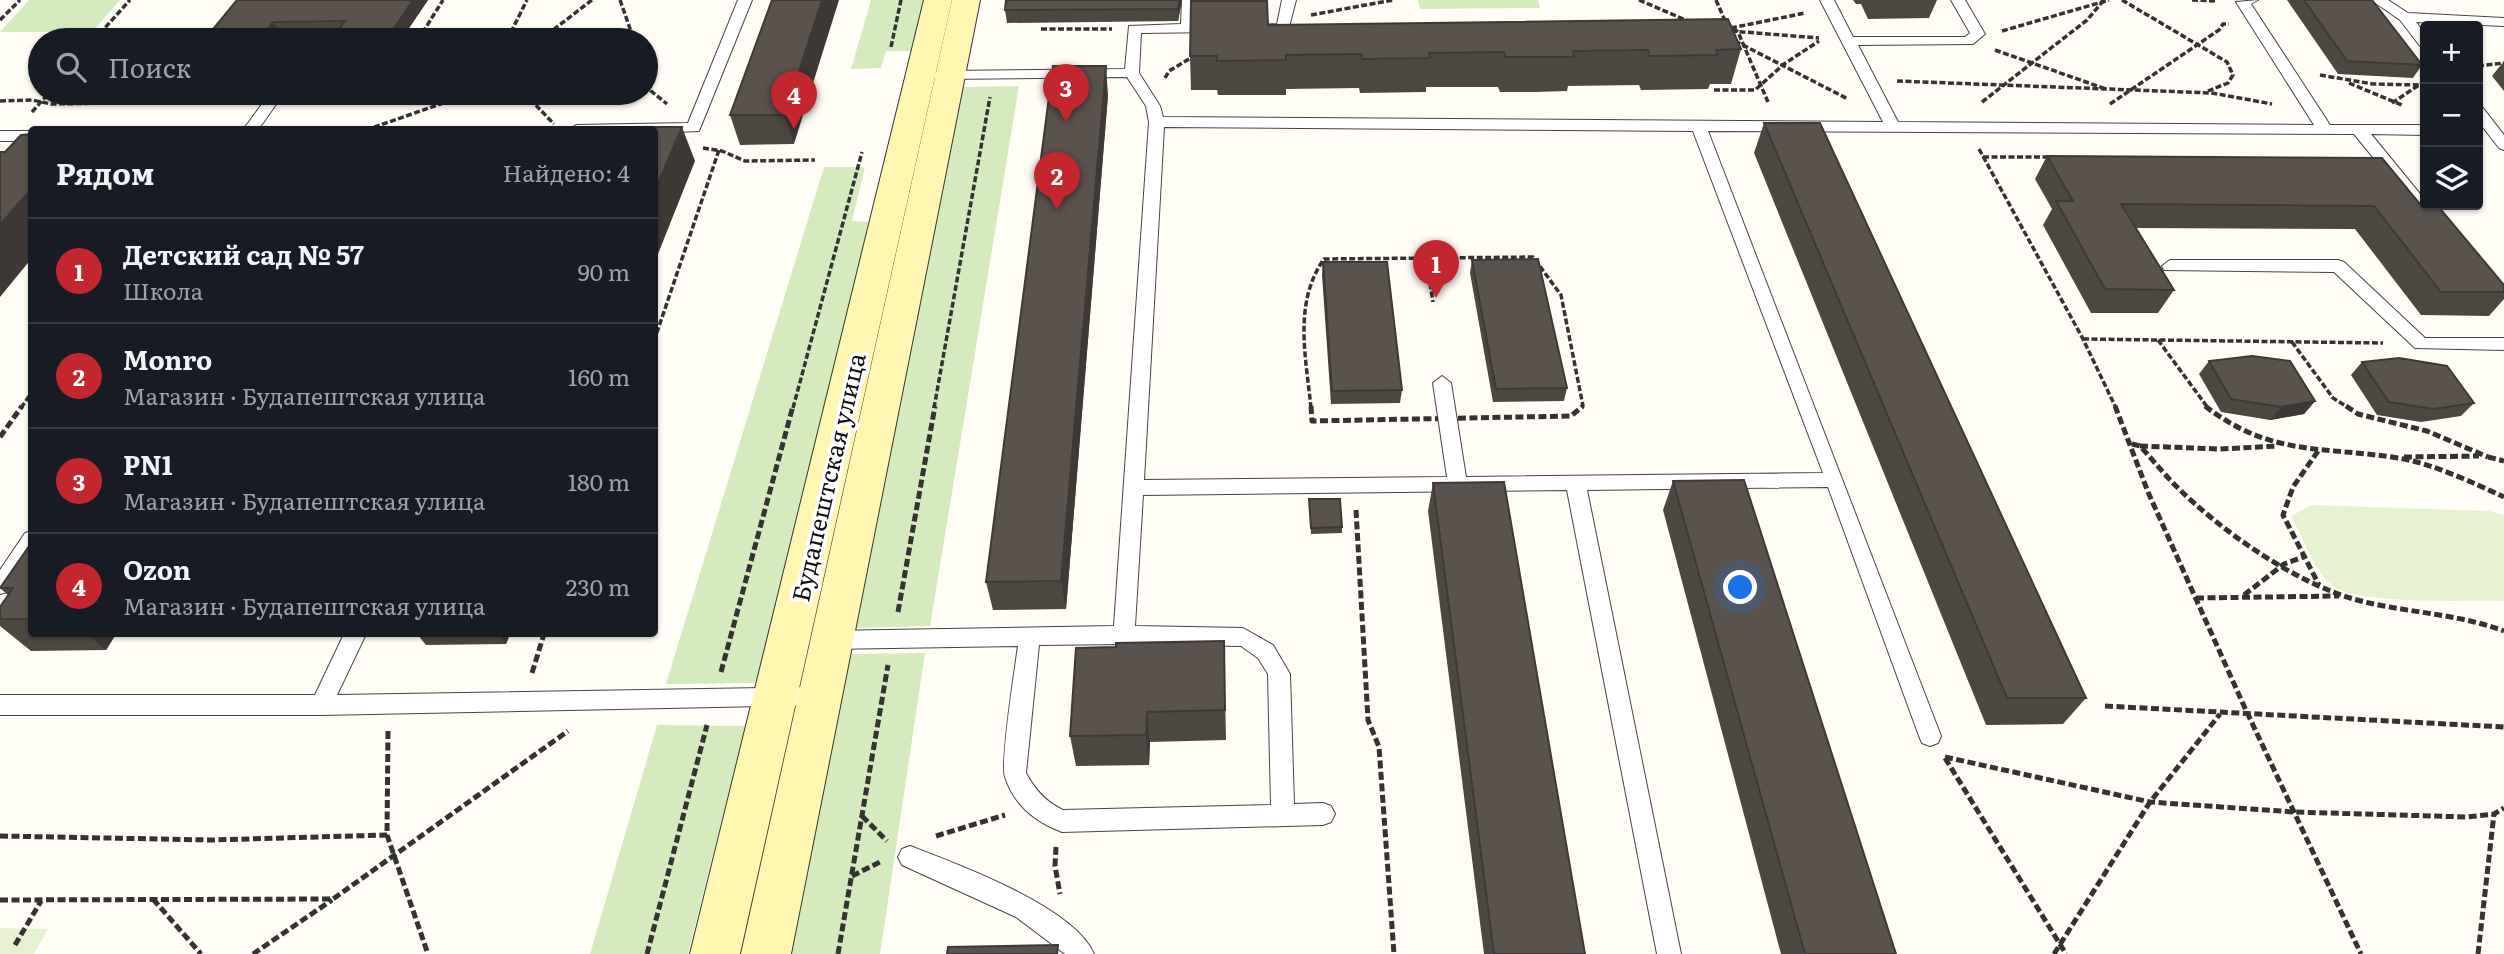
<!DOCTYPE html>
<html lang="ru">
<meta charset="utf-8">
<style>
:root{--surface:#171b24;--page:#242831;--text:#f1f3f6;--muted:#9ea1a6;--line:#363941;--accent:#c4262e}
body{margin:0;font-family:Literata,serif;background:var(--page);color:var(--text)}
.controls{position:absolute;right:21px;top:21px;display:grid;overflow:hidden;border-radius:7px;box-shadow:0 2px 5px #0004}
.controls button{width:63px;height:63px;display:grid;place-items:center;padding:0;border:0;border-bottom:2px solid var(--line);background:var(--surface);color:var(--text);font:35px sans-serif}
.you{position:absolute;left:1741px;top:588px;width:24px;height:24px;margin:-18px;border:5px solid #fff;border-radius:50%;background:#1a73e8;box-shadow:0 0 0 10px #1a73e833}
.badge{display:grid;place-items:center;width:46px;height:46px;border-radius:50%;background:var(--accent);color:#fff;font-size:23px;font-weight:700}
.pin{position:absolute;translate:-50% -58px;filter:drop-shadow(0 2px 4px #0008)}
.pin::after{content:'';position:absolute;top:37px;width:24px;height:21px;background:inherit;clip-path:polygon(0 0,100% 0,50% 100%)}
.list{margin:0;padding:0;list-style:none}
h2{display:flex;justify-content:space-between;align-items:center;height:91px;margin:0;padding:0 28px;font-size:30px}
h2 small{font-size:23px;font-weight:400;color:var(--muted)}
.list li{display:grid;grid-template-columns:46px 1fr auto;gap:21px;align-items:center;box-sizing:border-box;height:105px;padding:0 28px;border-top:2px solid var(--line)}
.list b{display:block;font-size:26px;white-space:nowrap}
.list p{margin:0;font-size:23px;white-space:nowrap;color:var(--muted)}
.list em{font-size:23px;font-style:normal;color:var(--muted)}
.icon{flex:none;width:38px;height:38px;fill:none;stroke:currentColor;stroke-width:2;stroke-linecap:round;stroke-linejoin:round}
.map{position:relative;flex:none;width:2504px;height:954px;overflow:hidden}
.search{position:absolute;background:var(--surface);box-shadow:0 2px 5px #0004;left:28px;top:28px;width:630px;height:77px;display:flex;align-items:center;gap:18px;box-sizing:border-box;padding:0 24px;border-radius:38px;color:var(--muted);font-size:26px}
.panel{position:absolute;background:var(--surface);box-shadow:0 2px 5px #0004;left:28px;top:126px;width:630px;height:511px;border-radius:7px}
.map>svg:first-child{display:block}
</style>
<div class="map">
<svg width="2504" height="954" viewBox="0 0 2504 954">
<rect width="100%" height="100%" fill="#fffdf5"/>
<g fill="#d5ebbd">
<path d="M29,0H120L92,32H0Z"/>
<path d="M871,0H924L911,51H886L881,68L851,69Z"/>
<path d="M1418,0H1538L1540,8L1420,9Z"/>
<path d="M1019,86L930,626L856,628L963,87Z"/>
<path d="M824,167H865L852,221L870,222L756,683L666,684Z"/>
<path d="M925,653L880,954H792L850,654Z"/>
<path d="M657,725L745,726L688,954H590Z"/>
</g>
<g fill="#e6f2cf">
<path d="M2312,505L2489,511L2504,515V601C2466,600 2361,605 2333,586C2317,576 2301,533 2291,516Z"/>
<path d="M0,928L48,929L34,954H0Z"/>
</g>
<g fill="none" stroke-linecap="round" stroke-linejoin="round">
<defs>
<g id="lane">
<path d="M738,0H752L699,131L654,133V130H569L576,125L688,123Z"/>
<path d="M1182,0H1196L1195,24H1216L1223,28L1216,32L1141,33L1139,73L1160,106L1163,117L1883,122L1820,0H1834L1853,37H1965L1970,33L1951,0H1965L1985,34L1973,44L1858,45L1898,122L2314,125L2236,2L2258,0L2251,4L2330,125H2425V135L2371,134L2425,200V205H2429L2443,222L2435,227L2429,226L2354,134L1708,131L1941,736L1938,743L1930,746L1922,743L1919,736L1828,487L1587,490L1681,954H1657L1567,490L1143,495L1135,626L1243,628L1273,645L1290,674L1294,804L1323,803L1331,806L1335,814L1331,822L1323,825L1062,832C1035,822 1014,805 1005,777C1000,762 1015,668 1018,646L828,649L821,646L817,640L821,634L828,631L1114,626L1149,122L1146,106L1127,77L939,79L932,75L939,71L1125,69L1129,26L1181,24ZM1164,127L1693,131L1823,473L1466,477L1451,383L1442,376L1433,383L1447,477L1144,480ZM1124,644L1241,646L1258,658L1268,674L1271,805L1063,810C1046,802 1035,790 1026,773L1039,645Z"/>
<path d="M1282,0H1296L1288,31H1255V25L1277,24Z"/>
<path d="M2371,0H2388L2408,13L2504,18V26L2416,22L2425,34V47L2420,46L2400,20Z"/>
<path d="M270,93H284L258,130H243Z"/>
<path d="M2478,106L2483,108L2504,135V150L2499,148L2478,121Z"/>
<rect x="0" y="131" width="32" height="10"/>
<path d="M2170,260H2338L2344,262L2425,338H2504V350L2415,348L2334,272L2164,270L2162,266Z"/>
<path d="M32,531V556L7,592L0,594V570L25,533Z"/>
<path d="M344,634H366L337,695L820,687L828,689L831,696L828,703L820,705L321,715H0V695H315Z"/>
<path d="M910,846C957,864 1075,907 1094,954H1065L1016,917L902,865L898,857L902,849Z"/>
</g>
<g id="secondary">
<path d="M924,0H952L740,954H690Z"/>
<path d="M952,0H980L791,954H741Z"/>
</g>
</defs>
<use href="#lane" stroke="#444" stroke-width="2"/>
<use href="#secondary" stroke="#333" stroke-width="2"/>
<g stroke="#333" stroke-width="3.5" stroke-dasharray="6 2.5" stroke-linecap="butt">
<path d="M620,0L634,40"/>
<path d="M1639,0L1688,21"/>
<path d="M1716,0L1726,23L1738,32L1768,102"/>
<path d="M2122,0L2227,62L2233,75L2228,83L2208,91"/>
<path d="M2192,0L2217,1"/>
<path d="M1311,15L1393,0"/>
<path d="M0,20L20,0"/>
<path d="M1731,28L1805,13"/>
<path d="M1041,29H1112"/>
<path d="M1731,31L1819,38"/>
<path d="M2002,31L2109,0"/>
<path d="M94,40L130,0"/>
<path d="M418,40L443,0"/>
<path d="M507,40L527,0"/>
<path d="M540,40L592,0"/>
<path d="M1735,41L1848,99"/>
<path d="M891,47L901,0"/>
<path d="M1995,50L2106,89"/>
<path d="M2478,66L2504,63"/>
<path d="M646,74L651,91L667,104"/>
<path d="M2320,75L2373,84L2419,85"/>
<path d="M1165,78L1169,71L1194,56"/>
<path d="M1897,81L2212,93L2272,104"/>
<path d="M2349,83L2402,105"/>
<path d="M1714,90H1755L1784,64L1819,41"/>
<path d="M524,93L554,124"/>
<path d="M457,98L469,93"/>
<path d="M0,101L32,100L51,104L240,101"/>
<path d="M298,102L623,96L643,93"/>
<path d="M1982,102L2087,20L2104,0"/>
<path d="M2392,103L2425,81"/>
<path d="M2110,104L2219,30L2223,24H2229"/>
<path d="M32,112L49,93"/>
<path d="M366,130L449,101"/>
<path d="M703,148L722,151L745,161L815,160"/>
<path d="M1979,149L2083,339L2116,408"/>
<path d="M1983,157H2050"/>
<path d="M1426,258L1433,302"/>
<path d="M2083,339L2383,343"/>
<path d="M2158,340L2208,408"/>
<path d="M654,341L719,150"/>
<path d="M2292,342L2333,398L2349,408"/>
<path d="M21,408L32,392"/>
<path d="M793,408L862,152"/>
<path d="M934,408L990,97"/>
<path d="M1311,408C1306,357 1293,303 1324,259L1533,257L1561,295L1583,406L1581,408"/>
</g>
<g stroke="#333" stroke-width="5" stroke-dasharray="8 3.5" stroke-linecap="butt">
<path d="M1311,406L1312,421L1571,416L1583,406"/>
<path d="M2115,406L2148,492L2244,706L2361,954"/>
<path d="M2205,406C2271,457 2323,446 2398,458C2431,463 2474,483 2504,497"/>
<path d="M2346,406L2358,414L2427,431L2488,457"/>
<path d="M0,437L22,406"/>
<path d="M2132,444L2140,446C2152,459 2163,473 2176,486C2221,531 2295,583 2357,600C2406,613 2456,613 2504,631"/>
<path d="M2140,446L2220,449L2278,446"/>
<path d="M2318,451L2293,487L2283,515L2319,585"/>
<path d="M2404,457L2479,456"/>
<path d="M2488,457L2504,461"/>
<path d="M1356,510L1368,720L1379,747L1394,954"/>
<path d="M2244,595L2284,564L2303,557"/>
<path d="M2196,598L2339,596"/>
<path d="M898,612L935,406"/>
<path d="M721,672L793,406"/>
<path d="M532,673L544,634"/>
<path d="M2105,706L2504,727"/>
<path d="M388,731L387,835L428,954"/>
<path d="M1945,757L2150,802L2294,812L2467,817L2494,814L2504,808"/>
<path d="M1945,758L2066,954"/>
<path d="M862,816L887,841"/>
<path d="M0,836L211,840L387,835"/>
<path d="M936,836L1005,815"/>
<path d="M1056,847L1055,866L1060,894"/>
<path d="M852,876L882,861"/>
<path d="M153,899L201,954"/>
<path d="M0,900L333,899L568,731"/>
<path d="M15,945L41,901"/>
<path d="M253,954L332,900"/>
<path d="M647,954L707,725"/>
<path d="M838,954L888,665"/>
<path d="M2054,954L2150,802L2220,714"/>
<path d="M2478,954L2494,814"/>
</g>
<use href="#lane" fill="#fff" fill-rule="evenodd"/>
<use href="#secondary" fill="#fff6b0" fill-rule="evenodd"/>
</g>
<g fill="#4d4742">
<path d="M237,0H428L401,40H331L335,34L281,35Z"/>
<path d="M772,0L794,144L740,145L730,115Z"/>
<path d="M1182,0L1178,21L1007,23L1005,10Z"/>
<path d="M1853,0H1937L1929,18L1868,19L1861,4H1856Z"/>
<path d="M2287,0H2372L2422,65L2413,78L2338,74Z"/>
<path d="M1197,1L1268,25L1741,49L1731,84H1710L1708,89L1641,90L1639,85L1568,86L1567,91L1535,92H1500L1498,87H1426V92L1360,93L1359,88L1286,89V95H1218L1217,90H1191L1190,56Z"/>
<path d="M2504,61V91L2492,76Z"/>
<path d="M1108,95L1066,609L993,610L986,582Z"/>
<path d="M1764,123L2086,698L2063,724L1986,725L1754,153Z"/>
<path d="M2047,156L2419,203L2504,285V299L2489,316L2421,315L2355,229L2136,228L2174,290L2158,313H2091L2043,225L2052,209L2035,179Z"/>
<path d="M1472,260L1567,388L1564,401L1493,402L1470,273Z"/>
<path d="M1323,262L1402,390L1400,403L1331,404L1322,275Z"/>
<path d="M2209,361L2315,401L2304,414L2270,420L2221,412L2199,374Z"/>
<path d="M2362,362L2474,403L2461,416L2421,422L2377,415L2351,375Z"/>
<path d="M1673,481L1896,954H1781L1663,510Z"/>
<path d="M1433,483L1585,954H1484L1428,511Z"/>
<path d="M1309,499L1342,527V533L1311,534Z"/>
<path d="M32,542V634H116L106,650L31,651L0,626V607L8,595L0,588Z"/>
<path d="M417,634H510L506,644L426,645Z"/>
<path d="M1224,641L1226,740L1150,742L1149,765L1076,766L1070,736L1116,647Z"/>
</g>
<g fill="#3f3936">
<path d="M413,0H428L401,40H386Z"/>
<path d="M822,0H839L794,144L785,115Z"/>
<path d="M1179,0H1182L1178,21V9Z"/>
<path d="M273,22L281,35L276,40H259Z"/>
<path d="M1106,66L1108,95L1066,609L1061,581Z"/>
<path d="M682,127L695,161L654,264V193Z"/>
<path d="M32,188V258L0,297V225Z"/>
<path d="M2315,401L2304,414L2270,420L2281,407Z"/>
<path d="M87,634H116L106,650Z"/>
<path d="M498,634H510L506,644Z"/>
<path d="M1147,712L1150,742L1149,765L1146,735Z"/>
</g>
<g fill="#5a524d" stroke="#3f3936" stroke-width="2">
<path d="M237,0H413L386,40H331L345,21L273,22L259,40H204Z"/>
<path d="M772,0H822L785,115H730Z"/>
<path d="M1006,0H1179L1178,9L1005,10Z"/>
<rect x="1197" y="0" width="69" height="1"/>
<path d="M2304,0H2372L2422,65L2347,61Z"/>
<path d="M1191,1H1267L1268,25L1728,19L1741,49L1716,50L1718,55L1649,56L1648,50L1573,51L1574,57H1505L1504,52L1429,53L1430,58L1362,59L1361,54L1286,55V60L1217,61V56H1190Z"/>
<path d="M1053,66H1106L1061,581L986,582Z"/>
<path d="M1764,123H1820L2086,698H2007Z"/>
<path d="M621,127H682L654,193V130H620Z"/>
<path d="M32,134V188L0,225V152H5L21,135Z"/>
<path d="M2047,156L2382,158L2419,203H2425V205H2437L2504,285V292H2441L2374,206L2121,204L2174,290L2105,289L2056,201H2073Z"/>
<path d="M1538,259L1567,388L1496,389L1472,260Z"/>
<path d="M1323,262H1387L1402,390L1332,391Z"/>
<path d="M2252,356L2290,361L2315,401L2281,407L2231,399L2209,361Z"/>
<path d="M2399,358L2447,366L2474,403L2434,409L2389,402L2362,362Z"/>
<path d="M1744,480L1896,954H1805L1673,481Z"/>
<path d="M1504,482L1585,954H1494L1433,483Z"/>
<path d="M1309,499H1340L1342,527L1311,528Z"/>
<path d="M32,542V619H0V607L13,588H0Z"/>
<path d="M1224,641L1225,710L1147,712L1146,735L1070,736L1076,648L1116,647V643Z"/>
<path d="M1058,945L1057,954H947L948,947Z"/>
</g>
<g text-anchor="middle" dominant-baseline="central" stroke-width="7" stroke-linejoin="round" paint-order="stroke">
<g font-size="24" fill="#111" stroke="#fff">
<text transform="translate(827 477) rotate(-77)">Будапештская улица</text>
</g>
</g>
</svg>
<div class="controls">
<button>+</button>
<button>−</button>
<button><svg class="icon" aria-label="layers" viewBox="0 0 24 24"><path d="M12 4l9 5-9 5-9-5zM3 14l9 5 9-5"/></svg></button>
</div>
<div class="you"></div>
<div class="pin badge" style="left:1436px;top:298px">1</div>
<div class="pin badge" style="left:1057px;top:210px">2</div>
<div class="pin badge" style="left:1066px;top:122px">3</div>
<div class="pin badge" style="left:794px;top:129px">4</div>
<div class="search"><svg class="icon" aria-label="search" viewBox="0 0 24 24"><circle cx="10" cy="10" r="6"/><path d="M15 15l6 6"/></svg>Поиск</div>
<section class="panel">
<h2>Рядом<small>Найдено: 4</small></h2>
<ul class="list">
<li><span class="badge">1</span><div><b>Детский сад № 57</b><p>Школа</p></div><em>90 m</em></li>
<li><span class="badge">2</span><div><b>Monro</b><p>Магазин · Будапештская улица</p></div><em>160 m</em></li>
<li><span class="badge">3</span><div><b>PN1</b><p>Магазин · Будапештская улица</p></div><em>180 m</em></li>
<li><span class="badge">4</span><div><b>Ozon</b><p>Магазин · Будапештская улица</p></div><em>230 m</em></li>
</ul>
</section>
</div>
